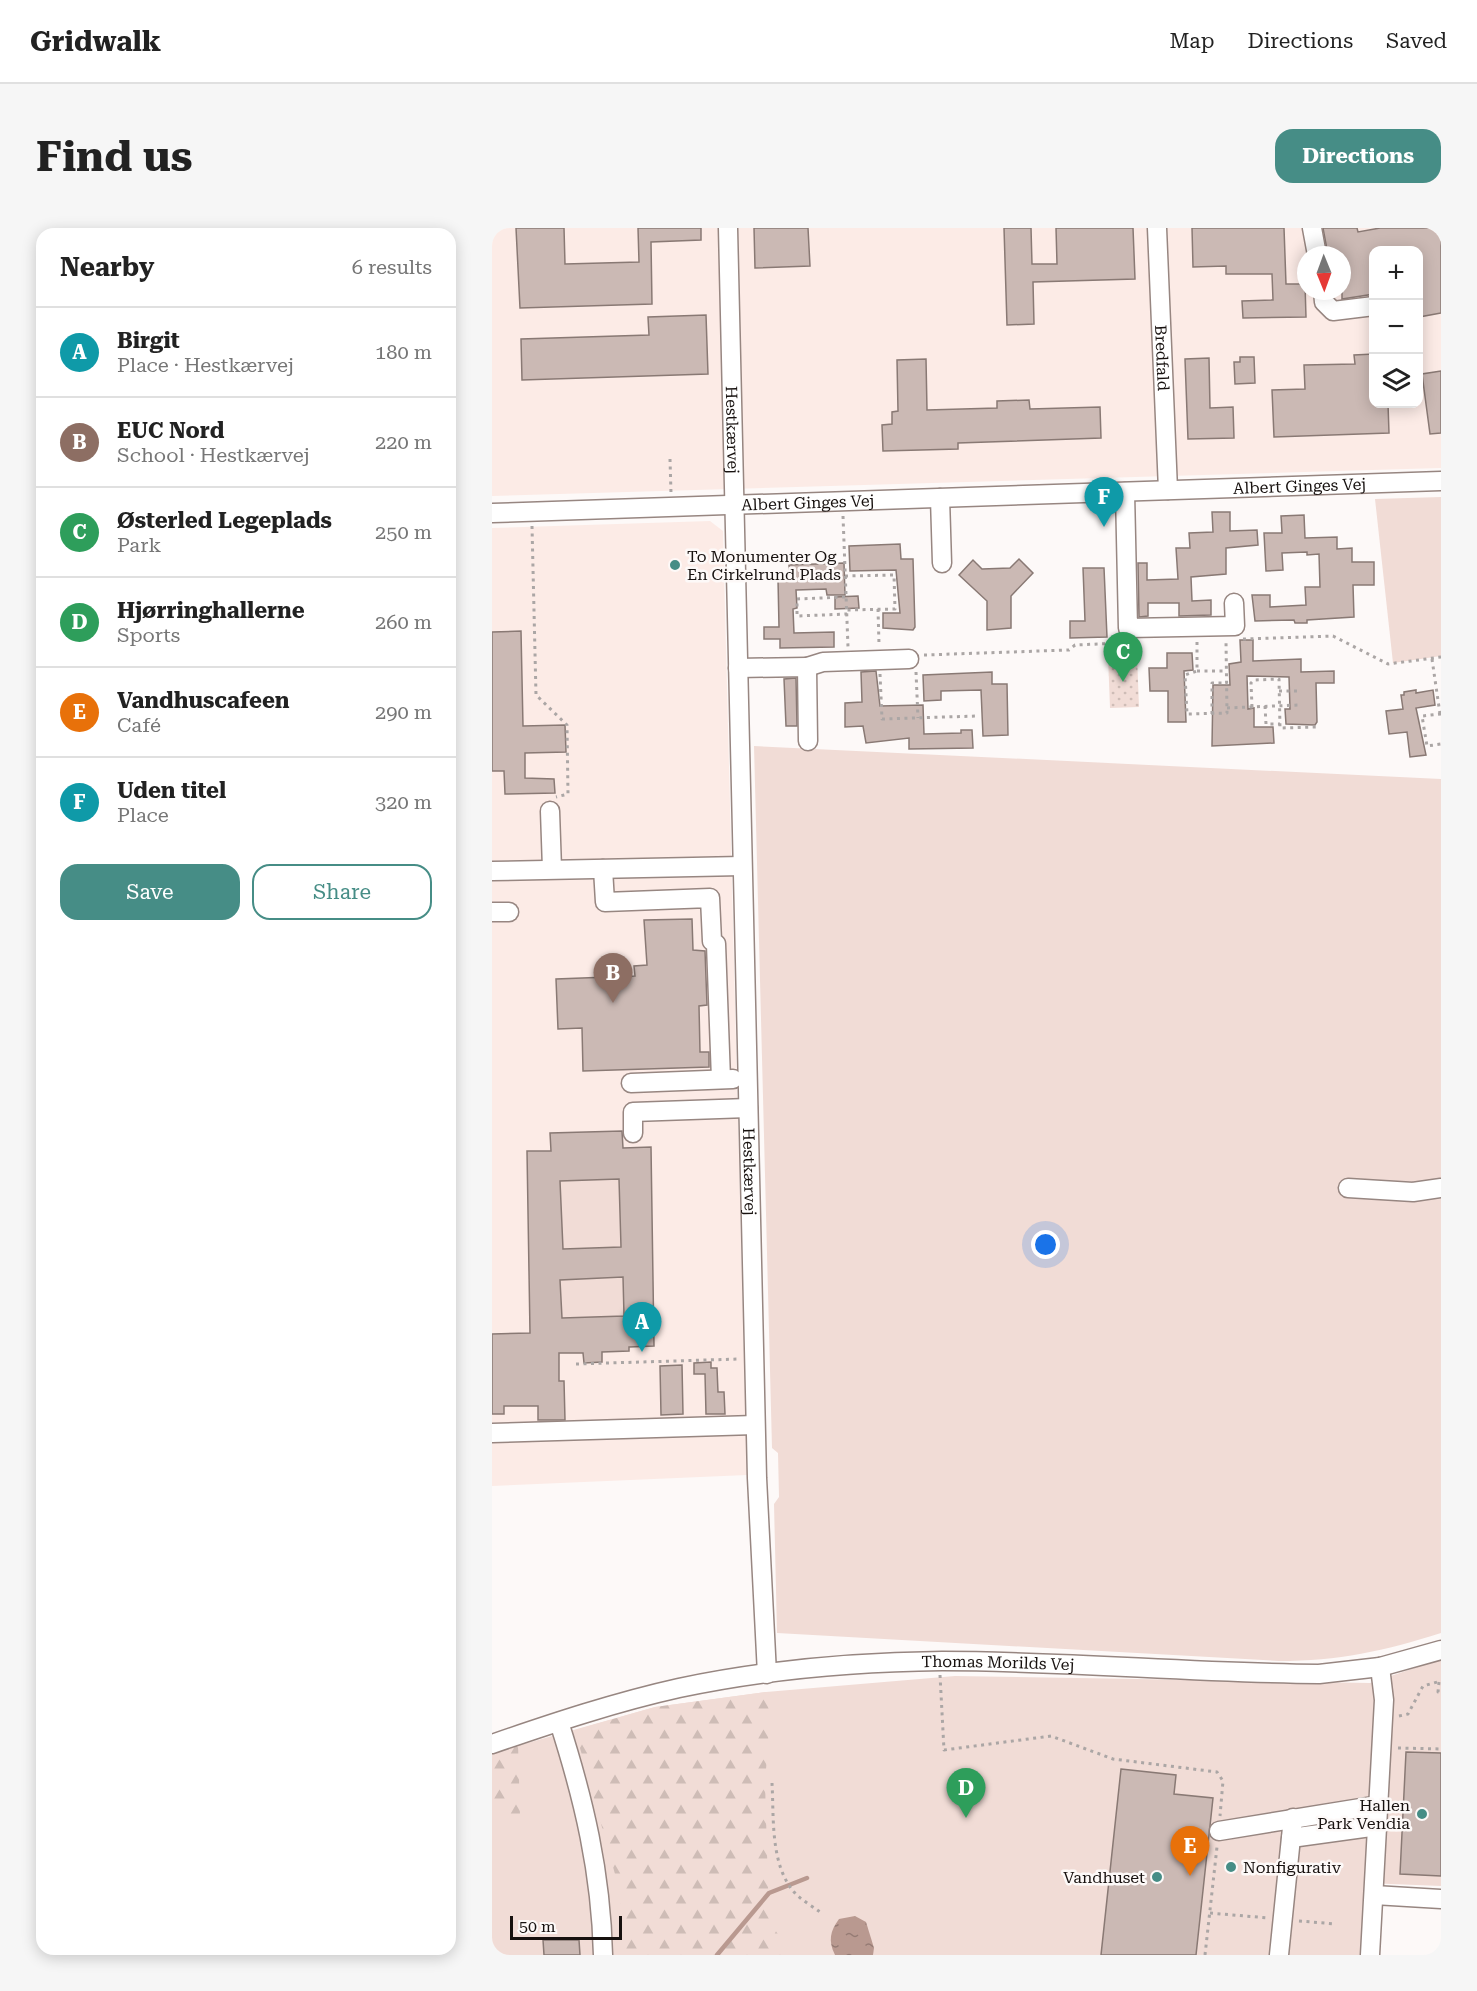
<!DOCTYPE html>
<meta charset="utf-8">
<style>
:root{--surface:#fff;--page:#f6f6f6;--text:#222;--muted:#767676;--line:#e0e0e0;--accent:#468d86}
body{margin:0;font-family:"Roboto Serif",serif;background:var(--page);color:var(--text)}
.controls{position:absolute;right:18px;top:18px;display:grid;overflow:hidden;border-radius:12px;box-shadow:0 3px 15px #0003}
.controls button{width:54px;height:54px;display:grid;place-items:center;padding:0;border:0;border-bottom:2px solid var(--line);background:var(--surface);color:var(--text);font:30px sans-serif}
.compass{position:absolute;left:805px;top:18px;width:54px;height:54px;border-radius:50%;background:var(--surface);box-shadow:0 3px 15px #0003;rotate:179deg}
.scale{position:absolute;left:18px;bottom:15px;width:112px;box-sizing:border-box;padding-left:6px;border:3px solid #17110f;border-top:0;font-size:16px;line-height:21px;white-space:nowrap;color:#17110f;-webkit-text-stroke:4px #fdf9f8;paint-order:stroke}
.you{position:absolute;left:554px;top:1017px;width:21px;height:21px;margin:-15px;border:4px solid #fff;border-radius:50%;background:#1a73e8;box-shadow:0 0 0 9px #1a73e833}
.badge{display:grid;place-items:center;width:39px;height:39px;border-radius:50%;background:var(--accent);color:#fff;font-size:20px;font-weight:700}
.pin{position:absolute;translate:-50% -50px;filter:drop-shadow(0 2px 3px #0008)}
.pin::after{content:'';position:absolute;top:32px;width:21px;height:18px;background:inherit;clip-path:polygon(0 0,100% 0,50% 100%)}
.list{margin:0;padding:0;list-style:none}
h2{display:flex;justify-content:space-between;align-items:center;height:78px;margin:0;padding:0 24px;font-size:26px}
h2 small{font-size:20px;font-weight:400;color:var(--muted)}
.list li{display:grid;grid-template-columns:39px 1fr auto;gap:18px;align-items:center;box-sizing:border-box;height:90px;padding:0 24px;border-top:2px solid var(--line)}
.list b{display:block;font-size:22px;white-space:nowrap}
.list p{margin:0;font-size:20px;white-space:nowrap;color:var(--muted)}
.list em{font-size:20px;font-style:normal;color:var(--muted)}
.actions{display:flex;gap:12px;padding:18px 24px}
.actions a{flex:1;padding:14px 0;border:2px solid var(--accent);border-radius:18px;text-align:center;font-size:21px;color:var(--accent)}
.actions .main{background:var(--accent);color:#fff}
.icon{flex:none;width:33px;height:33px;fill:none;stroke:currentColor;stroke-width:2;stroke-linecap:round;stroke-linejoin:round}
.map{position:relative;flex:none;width:949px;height:1727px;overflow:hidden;border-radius:18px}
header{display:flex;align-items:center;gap:36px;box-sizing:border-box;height:84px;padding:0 30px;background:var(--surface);border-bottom:2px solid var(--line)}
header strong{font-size:28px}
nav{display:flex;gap:33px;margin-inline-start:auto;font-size:21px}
.intro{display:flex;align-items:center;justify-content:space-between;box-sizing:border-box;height:144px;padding:0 36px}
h1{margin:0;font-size:42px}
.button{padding:15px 27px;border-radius:18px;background:var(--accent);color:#fff;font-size:21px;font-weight:700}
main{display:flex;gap:36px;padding:0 36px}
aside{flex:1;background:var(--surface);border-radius:18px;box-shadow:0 3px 15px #0003}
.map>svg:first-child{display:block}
</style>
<header>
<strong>Gridwalk</strong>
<nav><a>Map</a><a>Directions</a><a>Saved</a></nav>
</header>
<div class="intro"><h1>Find us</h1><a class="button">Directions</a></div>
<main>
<aside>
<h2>Nearby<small>6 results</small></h2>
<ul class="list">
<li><span class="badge" style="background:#0f9aa8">A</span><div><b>Birgit</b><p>Place · Hestkærvej</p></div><em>180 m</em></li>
<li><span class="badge" style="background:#8d6e63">B</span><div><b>EUC Nord</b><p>School · Hestkærvej</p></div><em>220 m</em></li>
<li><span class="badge" style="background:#2e9e5b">C</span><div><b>Østerled Legeplads</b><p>Park</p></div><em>250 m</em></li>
<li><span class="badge" style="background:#2e9e5b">D</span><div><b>Hjørringhallerne</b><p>Sports</p></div><em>260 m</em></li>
<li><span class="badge" style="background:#e8710a">E</span><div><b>Vandhuscafeen</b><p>Café</p></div><em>290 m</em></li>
<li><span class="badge" style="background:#0f9aa8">F</span><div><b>Uden titel</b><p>Place</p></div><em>320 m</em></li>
</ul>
<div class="actions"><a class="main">Save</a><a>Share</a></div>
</aside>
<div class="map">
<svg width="949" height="1727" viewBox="0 0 949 1727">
<defs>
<pattern id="forest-firs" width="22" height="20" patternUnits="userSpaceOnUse" patternTransform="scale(1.5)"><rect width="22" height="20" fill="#f1dcd6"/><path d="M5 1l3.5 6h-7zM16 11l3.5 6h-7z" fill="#cebcb6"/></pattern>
<pattern id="park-dots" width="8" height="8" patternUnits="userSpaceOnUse" patternTransform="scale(1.5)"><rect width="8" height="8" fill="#f1dcd6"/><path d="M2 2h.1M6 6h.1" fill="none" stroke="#cebcb6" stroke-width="1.8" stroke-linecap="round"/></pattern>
<pattern id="water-ripples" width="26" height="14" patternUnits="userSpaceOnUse" patternTransform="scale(1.5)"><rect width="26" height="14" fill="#b99990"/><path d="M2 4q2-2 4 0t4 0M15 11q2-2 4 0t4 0" fill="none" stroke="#957b74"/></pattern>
</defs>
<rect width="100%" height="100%" fill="#fdf9f8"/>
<g fill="#fcebe6" fill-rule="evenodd">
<path d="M0,0H949V240L0,268ZM882,22H926V176H882ZM814,27H850V63H814Z"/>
<path d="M218,293L231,303L255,1247L0,1258V300Z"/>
</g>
<g fill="#f1dcd6">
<path d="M949,269V428L901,435L883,271Z"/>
<path d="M262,518L949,551V1405C893,1423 846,1433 787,1433L285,1405L282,1276L287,1269L286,1225L280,1220Z"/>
<path d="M127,951L129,1019L68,1021V960L64,953Z"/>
<path d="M131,1049L132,1088L70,1090L68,1052Z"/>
<path d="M949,1431V1658L874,1655L872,1727H0V1525L163,1479L274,1464L463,1448L878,1455Z"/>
</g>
<g fill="url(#forest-firs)">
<path d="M274,1464L278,1488L273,1555L277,1693L300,1727H129L128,1664L83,1502L163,1479Z"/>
<path d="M26,1516L28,1587L0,1586V1525Z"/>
</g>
<path fill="url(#park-dots)" d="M645,427L647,479L618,480L616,428Z"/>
<path fill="url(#water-ripples)" d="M363,1688L374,1694L382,1720L381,1727H343C336,1713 338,1703 347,1691Z"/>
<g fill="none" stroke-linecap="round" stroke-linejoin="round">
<path stroke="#b99990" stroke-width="4.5" d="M225,1727L277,1665L315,1650"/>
</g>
<g fill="#cbb9b4" stroke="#897974" stroke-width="1.5" fill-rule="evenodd">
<path d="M24,0H72L73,36L147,34L146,0H209V12L159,14L160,76L28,80Z"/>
<path d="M262,0H316L318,38L263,40Z"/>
<path d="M512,0H539L540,36H565L564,0H641L643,51L541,54L542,96L515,97Z"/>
<path d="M700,0H792L794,56H813L814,89L751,90L750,73L781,72L780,46H734V38L701,39Z"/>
<path d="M831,0H865L866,4L888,0H949V85L927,89V22H882V66L850,71V27H836Z"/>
<path d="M214,87L216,146L30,152L29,111L157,107L156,89Z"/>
<path d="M882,126V176H896L897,205L782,209L780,162L813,161L812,137L863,136L862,127Z"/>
<path d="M748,129H762L763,155L743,156L742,134H748Z"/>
<path d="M717,130L718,180L741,179L742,210L696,211L693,131Z"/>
<path d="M434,131L435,182L505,180V173L537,172L538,181L608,179L609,210L466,215V221L391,223L390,197L400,196V184L406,183L405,132Z"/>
<path d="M949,143V205L938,206L930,146Z"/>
<path d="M720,284H738V303L765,302L766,317L734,320V346L699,349L700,373L719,372V387L687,388V375H656V388L647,389L646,335H655V352L686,351L684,320H698L697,305L721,304Z"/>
<path d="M812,287L813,310L845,309V321L860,320V334H882V357H861L862,389L815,392V395H803L802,392L763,393L760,367H778V379L814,377L813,359H828L827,326L815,327V324L790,325L791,342L774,343L772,305H790L789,288Z"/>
<path d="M408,316L409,331H421L423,399L421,402L391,400V385H408L404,342L358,343L357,318Z"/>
<path d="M527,331L541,345L519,368V400L495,402V373L467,347L481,332L490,341L518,340Z"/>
<path d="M352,335L353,367H335L334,361L304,362L305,380L301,381L302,405L342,404V419L288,420V411H272V399H287L286,351H298L297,337Z"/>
<path d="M591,340H612L615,409L578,410V393H593Z"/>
<path d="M366,368L367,380L343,381V369Z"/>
<path d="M29,403L31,498L73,497L74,524L33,525V550L62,551L63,565L13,566L12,543H0V404Z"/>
<path d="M748,412H761V433L809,431V444L842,443V455H824L825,494L823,497L794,496L793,481H798L797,449L755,448L756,481L762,480V499H781L782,515L720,518L721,457H738L737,436L749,434Z"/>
<path d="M675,425H700L701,442L692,443L694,494H676V463H658L657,440H675Z"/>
<path d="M384,443L388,478L431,477L432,506L469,505V502H480L481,520L417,521V510L374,515L371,498L353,499V475L370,474L369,444Z"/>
<path d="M500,444V456H515L516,507L491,508L489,462L449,463V472L432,473L431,447Z"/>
<path d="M304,450L305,498H294L292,451Z"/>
<path d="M924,462V465L941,462L943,477L924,480L934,527L918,529L915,504L897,506L894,483L911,481L909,467H912V464Z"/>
<path d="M200,691L201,722L213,723L215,777L207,778L208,824H217V839L91,843L90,800L66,801L64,751L143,748L142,738L155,737L152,692Z"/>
<path d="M130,903L131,920L159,919L162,1118L137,1119V1123L110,1124V1134L92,1135L91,1125H67V1153H72L73,1192H46V1178H12V1186H0V1106L38,1105L35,923H59L58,905ZM127,951L129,1019L71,1021L68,953ZM131,1049L132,1088L70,1090L68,1052Z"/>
<path d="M219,1134V1140H225L226,1164H232L233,1186H214L213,1146H202V1135Z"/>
<path d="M190,1137L191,1186L169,1187L168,1138Z"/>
<path d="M914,1524L949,1525V1648L908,1646Z"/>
<path d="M629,1541L684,1547L682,1566L721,1570L704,1727H609Z"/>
<path d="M51,1712H87L88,1727H52Z"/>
</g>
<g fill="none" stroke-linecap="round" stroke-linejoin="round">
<defs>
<g id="minor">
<path id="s1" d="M236,0L265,1250L275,1446"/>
<path id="s2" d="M665,0L676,262"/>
<path d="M820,0L825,27"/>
<path d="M831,63L832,74L841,83L882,78"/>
<path d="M633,264L636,400L743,398L742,375"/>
<path d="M448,270L450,335"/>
<path id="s3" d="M0,285L949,253"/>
<path d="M315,439L331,434L417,431"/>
<path d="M246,440L315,439L316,513"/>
<path d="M58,583L60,641"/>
<path d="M111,641L113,674L218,670L220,713L224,716L229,851"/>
<path d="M0,643L250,638"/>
<path d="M0,684H17"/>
<path d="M139,855L241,851"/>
<path d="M141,905V884L256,880"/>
<path d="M856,960L921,964L949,960"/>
<path d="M0,1205L263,1197"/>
<path d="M67,1494C92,1572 109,1644 111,1727"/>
<path id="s4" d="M0,1516C61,1495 124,1474 187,1460C272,1442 363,1434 450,1433C575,1433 701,1445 827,1446L888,1439L949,1422"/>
<path d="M727,1603L887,1577"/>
<path d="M799,1610L886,1598"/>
<path d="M882,1667L949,1671"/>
<path d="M787,1727L801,1590"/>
<path d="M878,1727L892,1472L888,1439"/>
</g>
</defs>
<use href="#minor" stroke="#978681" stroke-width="21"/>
<g stroke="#aba6a5" stroke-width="3" stroke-dasharray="3 4.5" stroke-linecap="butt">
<path d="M178,231L179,265"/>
<path d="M351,288L356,419"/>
<path d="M40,298L44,467L75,497L76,566L64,569"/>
<path d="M353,348L402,347L403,381L355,382"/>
<path d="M353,369L305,371V388L355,386"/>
<path d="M386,381L387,416"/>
<path d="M751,411L841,408L896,436L949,429"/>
<path d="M705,414V443L693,447L695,486L735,485L734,413"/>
<path d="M432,427L577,422L583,417L631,415"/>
<path d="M940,431L948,486"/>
<path d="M705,443H733"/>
<path d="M424,444L426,490"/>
<path d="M388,446L390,491L485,488"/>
<path d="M787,463H805"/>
<path d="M773,478L774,496H788"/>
<path d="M760,479L759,455L762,452L787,451L788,500L824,499"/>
<path d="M735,480L806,477"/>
<path d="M720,486V455H735"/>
<path d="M949,486L930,488L935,518L949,516"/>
<path d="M84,1136L247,1131"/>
<path d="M448,1447L452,1522L559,1508L621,1531L725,1544L731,1553L728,1588"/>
<path d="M947,1454L946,1464H949"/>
<path d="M907,1488L916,1486L931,1458L949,1453"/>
<path d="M906,1520L949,1521"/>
<path d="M280,1555C282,1590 278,1636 302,1664C309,1672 320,1678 328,1684"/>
<path d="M718,1685L777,1690"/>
<path d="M807,1693L844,1696"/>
<path d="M713,1727L725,1619"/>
</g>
<use href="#minor" stroke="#fff" stroke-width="18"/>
</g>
<g fill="#468d86" stroke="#fdf9f8" stroke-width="2">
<circle cx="183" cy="337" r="6"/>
<circle cx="930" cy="1586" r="6"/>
<circle cx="739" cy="1639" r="6"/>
<circle cx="665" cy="1649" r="6"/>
</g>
<g text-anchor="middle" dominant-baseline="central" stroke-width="5" stroke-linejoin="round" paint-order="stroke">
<g font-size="16" fill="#17110f" stroke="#fdf9f8">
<text stroke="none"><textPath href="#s2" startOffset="130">Bredfald</textPath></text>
<text stroke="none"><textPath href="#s1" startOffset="202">Hestkærvej</textPath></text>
<text stroke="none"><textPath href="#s3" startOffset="808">Albert Ginges Vej</textPath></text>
<text stroke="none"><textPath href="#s3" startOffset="316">Albert Ginges Vej</textPath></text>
<text stroke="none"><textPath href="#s1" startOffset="944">Hestkærvej</textPath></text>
<text stroke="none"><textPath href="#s4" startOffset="516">Thomas Morilds Vej</textPath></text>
</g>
<g font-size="16" fill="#17110f" stroke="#fdf9f8" text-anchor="start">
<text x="195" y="328">To Monumenter Og<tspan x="195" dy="18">En Cirkelrund Plads</tspan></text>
<text x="918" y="1577" text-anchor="end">Hallen<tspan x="918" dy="18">Park Vendia</tspan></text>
<text x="751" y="1639">Nonfigurativ</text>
<text x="653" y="1649" text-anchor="end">Vandhuset</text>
</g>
</g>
</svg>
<div class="controls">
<button>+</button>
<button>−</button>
<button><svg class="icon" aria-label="layers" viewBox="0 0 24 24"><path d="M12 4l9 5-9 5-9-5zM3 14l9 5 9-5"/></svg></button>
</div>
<svg class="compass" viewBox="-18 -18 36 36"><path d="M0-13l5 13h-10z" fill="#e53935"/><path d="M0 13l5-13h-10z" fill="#767676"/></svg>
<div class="scale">50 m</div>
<div class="you"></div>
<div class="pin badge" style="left:150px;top:1124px;background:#0f9aa8">A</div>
<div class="pin badge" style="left:121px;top:775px;background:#8d6e63">B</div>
<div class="pin badge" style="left:631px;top:454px;background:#2e9e5b">C</div>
<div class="pin badge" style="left:474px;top:1590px;background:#2e9e5b">D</div>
<div class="pin badge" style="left:698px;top:1648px;background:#e8710a">E</div>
<div class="pin badge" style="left:612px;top:299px;background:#0f9aa8">F</div>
</div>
</main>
